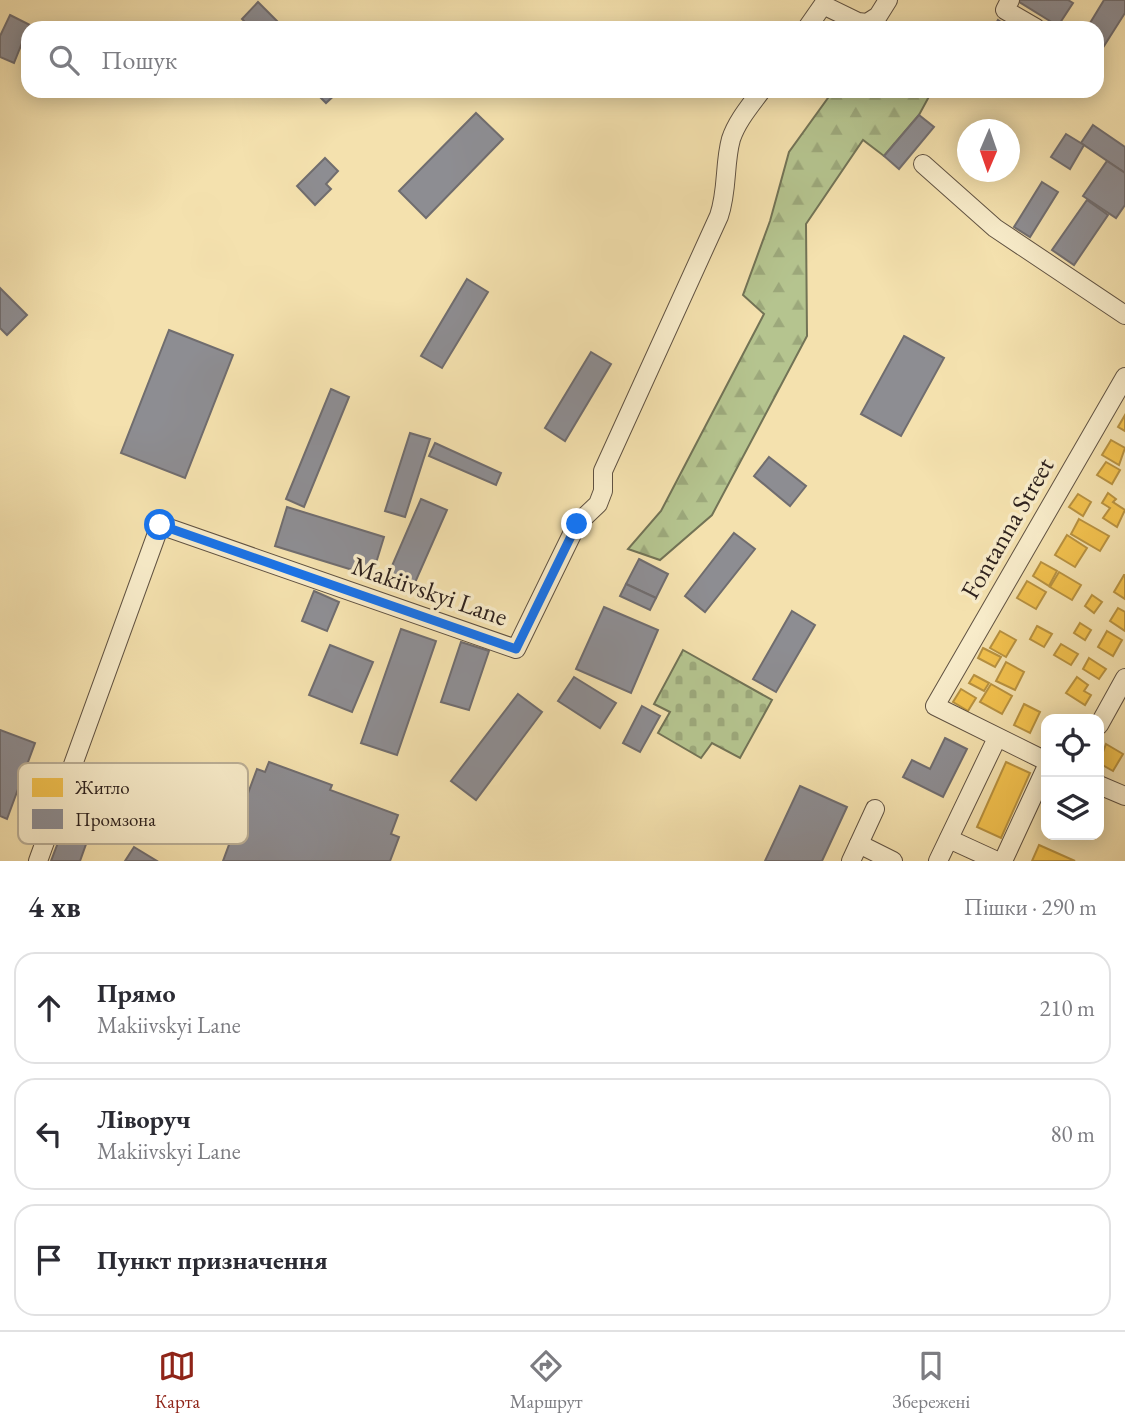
<!DOCTYPE html>
<html lang="uk">
<meta charset="utf-8">
<style>
:root{--surface:#fff;--page:#f2f2f3;--text:#2b2b33;--muted:#7c7c81;--line:#e1e1e2;--accent:#8f2418}
body{margin:0;font-family:"EB Garamond",serif;background:var(--page);color:var(--text)}
.controls{position:absolute;right:21px;bottom:21px;display:grid;overflow:hidden;border-radius:14px;box-shadow:0 4px 18px #0003}
.controls button{width:63px;height:63px;display:grid;place-items:center;padding:0;border:0;border-bottom:2px solid var(--line);background:var(--surface);color:var(--text);font:35px sans-serif}
.compass{position:absolute;left:957px;top:119px;width:63px;height:63px;border-radius:50%;background:var(--surface);box-shadow:0 4px 18px #0003;rotate:182deg}
.stop{position:absolute;width:21px;height:21px;margin:-16px;border:5px solid #1a73e8;border-radius:50%;background:#fff}
.stop.end{background:#1a73e8;border-color:#fff;box-shadow:0 2px 7px #0008}
.list{margin:0;padding:0;list-style:none}
h2{display:flex;justify-content:space-between;align-items:center;height:91px;margin:0;padding:0 28px;font-size:30px}
h2 small{font-size:23px;font-weight:400;color:var(--muted)}
.list li{display:grid;grid-template-columns:46px 1fr auto;gap:21px;align-items:center;box-sizing:border-box;height:112px;margin:0 14px 14px;padding:0 14px;border:2px solid var(--line);border-radius:21px}
.list b{display:block;font-size:26px;white-space:nowrap}
.list p{margin:0;font-size:23px;white-space:nowrap;color:var(--muted)}
.list em{font-size:23px;font-style:normal;color:var(--muted)}
.icon{flex:none;width:38px;height:38px;fill:none;stroke:currentColor;stroke-width:2;stroke-linecap:round;stroke-linejoin:round}
.map{position:relative;flex:none;width:1125px;height:861px;overflow:hidden}
.search{position:absolute;background:var(--surface);box-shadow:0 4px 18px #0003;left:21px;right:21px;top:21px;height:77px;display:flex;align-items:center;gap:18px;box-sizing:border-box;padding:0 24px;border-radius:21px;color:var(--muted);font-size:26px}
.sheet{height:469px;background:var(--surface)}
nav{display:flex;justify-content:space-around;align-items:center;box-sizing:border-box;height:98px;border-top:2px solid var(--line);background:var(--surface);font-size:19px;color:var(--muted)}
nav a{display:grid;justify-items:center;gap:4px}
nav .on{color:var(--accent)}
.map>svg:first-child{display:block}
</style>
<div class="map">
<svg width="1125" height="861" viewBox="0 0 1125 861">
<defs>
<pattern id="forest-firs" width="22" height="20" patternUnits="userSpaceOnUse" patternTransform="scale(1.75)"><rect width="22" height="20" fill="#b5c48f"/><path d="M5 1l3.5 6h-7zM16 11l3.5 6h-7z" fill="#9ca87b"/></pattern>
<pattern id="cemetery-stones" width="16" height="16" patternUnits="userSpaceOnUse" patternTransform="scale(1.75)"><rect width="16" height="16" fill="#b5c48f"/><path d="M2 7V4a2 2 0 0 1 4 0v3zM10 15v-3a2 2 0 0 1 4 0v3z" fill="#9ca87b"/></pattern>
</defs>
<rect width="100%" height="100%" fill="#f4e1ae"/>
<filter id="stains"><feTurbulence type="fractalNoise" baseFrequency=".00286" numOctaves="4"/><feColorMatrix values="0 0 0 0 .2 0 0 0 0 .09 0 0 0 0 .02 0 0 0 .5 -.17"/></filter>
<radialGradient id="worn" r=".72"><stop offset=".6" stop-color="#630" stop-opacity="0"/><stop offset="1" stop-color="#630" stop-opacity=".3"/></radialGradient>
<path fill="url(#forest-firs)" stroke="#727356" stroke-width="2" d="M833,91H932L919,115L884,156L863,140L806,224L807,336L712,515L660,560L628,549L661,511L764,314L743,295L770,221L789,152Z"/>
<path fill="url(#cemetery-stones)" stroke="#727356" stroke-width="2" d="M683,650L772,700L740,758L712,743L701,758L658,733L670,712L654,704Z"/>
<g fill="#f2c14e" stroke="#b79140" stroke-width="2">
<path d="M1125,415V431L1118,427Z"/>
<path d="M1111,440L1125,448L1119,465L1102,455Z"/>
<path d="M1106,462L1120,470L1112,484L1097,475Z"/>
<path d="M1108,493L1116,499L1113,502L1125,510L1117,527L1103,518L1110,508L1102,503Z"/>
<path d="M1078,494L1091,502L1083,516L1069,507Z"/>
<path d="M1079,519L1109,536L1100,551L1071,534Z"/>
<path d="M1067,535L1087,548L1075,567L1055,555Z"/>
<path d="M1041,562L1057,571L1049,586L1033,576Z"/>
<path d="M1059,572L1081,585L1072,600L1050,587Z"/>
<path d="M1124,575H1125V599L1114,592Z"/>
<path d="M1027,581L1046,592L1036,609L1017,598Z"/>
<path d="M1092,595L1102,602L1094,613L1085,606Z"/>
<path d="M1118,608L1125,612V631L1110,621Z"/>
<path d="M1080,623L1091,630L1085,640L1074,633Z"/>
<path d="M1037,626L1052,634L1044,647L1030,639Z"/>
<path d="M1000,631L1016,640L1006,657L990,648Z"/>
<path d="M1107,631L1122,640L1113,656L1098,647Z"/>
<path d="M1061,644L1078,654L1071,665L1054,655Z"/>
<path d="M983,648L1001,657L995,667L978,658Z"/>
<path d="M1089,658L1106,669L1099,679L1083,669Z"/>
<path d="M1006,662L1024,672L1015,690L996,681Z"/>
<path d="M974,675L989,683L984,691L969,683Z"/>
<path d="M1077,677L1088,685L1084,691L1091,695L1085,705L1066,693Z"/>
<path d="M991,684L1012,696L1002,714L980,702Z"/>
<path d="M961,689L976,698L968,711L953,702Z"/>
<path d="M1024,704L1040,712L1030,733L1014,725Z"/>
<path d="M1106,744L1123,754L1113,771L1099,763Z"/>
<path d="M1006,762L1030,773L1001,838L977,827Z"/>
<path d="M1039,845L1075,861H1032Z"/>
</g>
<g fill="#8d8d92" stroke="#706d6f" stroke-width="2">
<path d="M1016,0H1068L1073,3L1058,26Z"/>
<path d="M1104,0H1125V13L1097,57V28H1087Z"/>
<path d="M258,2L284,28H251L242,19Z"/>
<path d="M10,15L32,26L28,28L14,63L0,57V36Z"/>
<path d="M998,20L1010,28H993Z"/>
<path d="M314,91H339L326,103Z"/>
<path d="M476,113L503,139L426,218L399,191Z"/>
<path d="M919,115L934,127L899,169L884,156Z"/>
<path d="M1093,125L1125,147V173L1081,143Z"/>
<path d="M1066,134L1084,145L1070,169L1051,157Z"/>
<path d="M325,158L338,171L326,184L331,189L315,205L297,186Z"/>
<path d="M1107,161L1125,173V205L1116,218L1083,196Z"/>
<path d="M1042,182L1058,192L1030,237L1014,227Z"/>
<path d="M1087,200L1108,215L1074,265L1052,250Z"/>
<path d="M467,279L488,292L442,368L421,356Z"/>
<path d="M0,288L27,315L7,335L0,328Z"/>
<path d="M169,330L233,355L185,478L121,453Z"/>
<path d="M904,336L944,358L901,436L861,414Z"/>
<path d="M591,352L611,364L565,441L545,428Z"/>
<path d="M331,389L349,397L304,507L286,499Z"/>
<path d="M410,433L430,439L405,517L385,511Z"/>
<path d="M435,443L501,473L496,485L429,456Z"/>
<path d="M769,457L806,486L790,506L754,476Z"/>
<path d="M421,499L447,510L410,594L385,582Z"/>
<path d="M287,507L384,537L372,576L275,546Z"/>
<path d="M734,533L755,549L705,612L685,596Z"/>
<path d="M639,559L668,574L656,598L626,584Z"/>
<path d="M626,584L656,598L650,610L620,596Z"/>
<path d="M314,591L339,602L327,631L302,621Z"/>
<path d="M604,607L658,630L631,693L576,669Z"/>
<path d="M792,611L815,625L776,692L753,679Z"/>
<path d="M401,629L436,641L397,755L361,743Z"/>
<path d="M461,642L489,651L469,710L441,702Z"/>
<path d="M330,645L373,662L352,712L309,695Z"/>
<path d="M574,677L616,703L600,728L558,701Z"/>
<path d="M518,694L542,712L476,800L451,781Z"/>
<path d="M642,706L660,716L640,752L623,743Z"/>
<path d="M0,730L35,743L7,819L0,816Z"/>
<path d="M945,738L967,749L943,797L903,777L912,760L930,769Z"/>
<path d="M269,762L332,785L330,790L398,815L391,834L399,837L390,861H223L257,769L265,772Z"/>
<path d="M800,786L847,807L822,861H765Z"/>
<path d="M65,824L90,833L80,861H51Z"/>
<path d="M134,847L157,861H125Z"/>
</g>
<g fill="none" stroke-linecap="round" stroke-linejoin="round">
<defs>
<g id="minor">
<path d="M1010,0L1005,10L1036,28"/>
<path d="M807,28L823,5L858,22L867,23L878,16L888,0"/>
<path d="M923,164L995,228L1125,315"/>
<path d="M1099,725L1125,678"/>
<path d="M1046,761L935,706L1125,377"/>
<path d="M1099,785L1125,796"/>
<path d="M949,839L997,861"/>
<path d="M859,844L893,861"/>
<path d="M38,861L160,525L516,649L577,524L598,504L603,491V471L719,216C728,190 724,164 731,139C737,121 750,106 761,91"/>
<path d="M851,861L875,809"/>
<path d="M938,861L997,738"/>
<path d="M1003,861L1046,768"/>
</g>
</defs>
<use href="#minor" stroke="#605242" stroke-width="20"/>
<use href="#minor" stroke="#f8ecca" stroke-width="18"/>
</g>
<g fill="none" stroke-linecap="round" stroke-linejoin="round">
<path stroke="#1a73e8" stroke-width="9" d="M160,525L516,649L577,524"/>
</g>
<g text-anchor="middle" dominant-baseline="central" stroke-width="7" stroke-linejoin="round" paint-order="stroke">
<g font-size="26" fill="#2e221e" stroke="#f8ecca">
<text transform="translate(1007 528) rotate(-60)">Fontanna Street</text>
<text transform="translate(430 591) rotate(19)">Makiivskyi Lane</text>
</g>
</g>
<rect x="18" y="763" width="230" height="81" rx="10" fill="#f8ecca" stroke="#bbaf96" stroke-width="2"/>
<rect x="32" y="778" width="31" height="19" fill="#f2c14e"/>
<rect x="32" y="809" width="31" height="20" fill="#8d8d92"/>
<g font-size="19" fill="#2e221e">
<text x="75" y="794">Житло</text>
<text x="75" y="826">Промзона</text>
</g>
<rect width="100%" height="100%" filter="url(#stains)"/>
<rect width="100%" height="100%" fill="url(#worn)"/>
</svg>
<div class="controls">
<button><svg class="icon" aria-label="locate" viewBox="0 0 24 24"><circle cx="12" cy="12" r="6"/><path d="M12 2v4M12 18v4M2 12h4M18 12h4"/></svg></button>
<button><svg class="icon" aria-label="layers" viewBox="0 0 24 24"><path d="M12 4l9 5-9 5-9-5zM3 14l9 5 9-5"/></svg></button>
</div>
<svg class="compass" viewBox="-18 -18 36 36"><path d="M0-13l5 13h-10z" fill="#e53935"/><path d="M0 13l5-13h-10z" fill="#7c7c81"/></svg>
<div class="stop" style="left:160px;top:525px"></div>
<div class="stop end" style="left:577px;top:524px"></div>
<div class="search"><svg class="icon" aria-label="search" viewBox="0 0 24 24"><circle cx="10" cy="10" r="6"/><path d="M15 15l6 6"/></svg>Пошук</div>
</div>
<section class="sheet">
<h2>4 хв<small>Пішки · 290 m</small></h2>
<ul class="list">
<li><svg class="icon" aria-label="ahead" viewBox="0 0 24 24"><path d="M12 20V5M6 11l6-6 6 6"/></svg><div><b>Прямо</b><p>Makiivskyi Lane</p></div><em>210 m</em></li>
<li><svg class="icon" aria-label="left" viewBox="0 0 24 24"><path d="M17 20v-9H6M10 6l-5 5 5 5"/></svg><div><b>Ліворуч</b><p>Makiivskyi Lane</p></div><em>80 m</em></li>
<li><svg class="icon" aria-label="arrive" viewBox="0 0 24 24"><path d="M6 21V4h12l-3 4 3 4H6"/></svg><div><b>Пункт призначення</b></div></li>
</ul>
</section>
<nav>
<a class="on"><svg class="icon" aria-label="map" viewBox="0 0 24 24"><path d="M3 6l6-2 6 2 6-2v14l-6 2-6-2-6 2zM9 4v14M15 6v14"/></svg>Карта</a>
<a><svg class="icon" aria-label="directions" viewBox="0 0 24 24"><path d="M12 3l9 9-9 9-9-9zM9 14v-3h6M13 9l2 2-2 2"/></svg>Маршрут</a>
<a><svg class="icon" aria-label="saved" viewBox="0 0 24 24"><path d="M7 4h10v16l-5-4-5 4z"/></svg>Збережені</a>
</nav>
